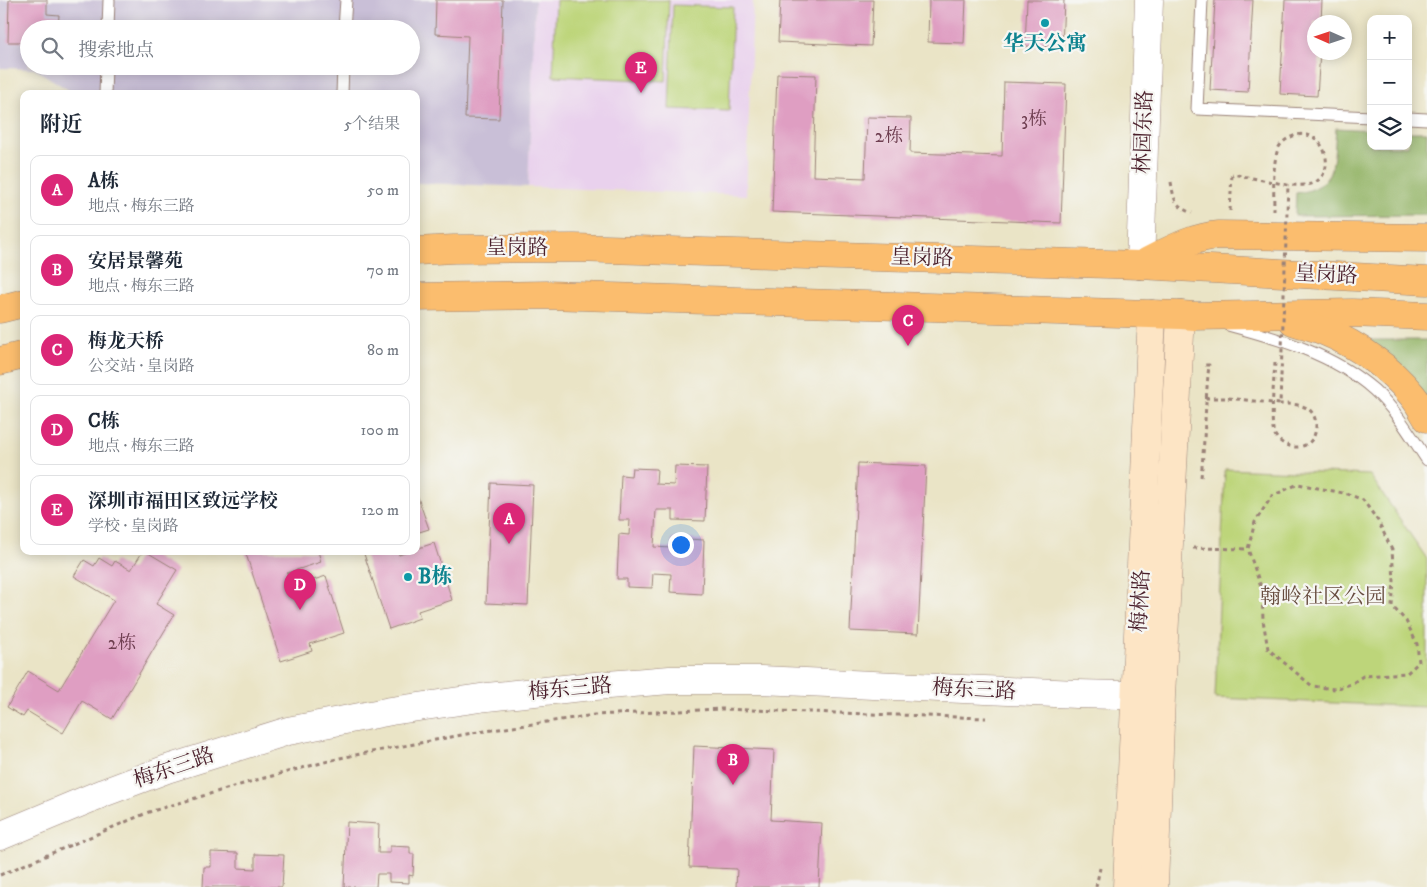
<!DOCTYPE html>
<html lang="zh">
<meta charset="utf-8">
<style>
:root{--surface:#fff;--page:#f2f2f3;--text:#1f2937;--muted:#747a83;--line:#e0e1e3;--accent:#db2777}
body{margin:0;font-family:"IM FELL DW Pica","Noto Serif SC",serif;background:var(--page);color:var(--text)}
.controls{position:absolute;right:15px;top:15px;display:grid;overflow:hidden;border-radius:10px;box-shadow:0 2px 12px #0003}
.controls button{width:45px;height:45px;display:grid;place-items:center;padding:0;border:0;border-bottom:1px solid var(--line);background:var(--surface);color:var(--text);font:25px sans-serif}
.compass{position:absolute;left:1307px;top:15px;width:45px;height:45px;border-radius:50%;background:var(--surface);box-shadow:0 2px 12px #0003;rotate:273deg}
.you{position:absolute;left:680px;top:544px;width:18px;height:18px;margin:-12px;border:4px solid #fff;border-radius:50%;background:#1a73e8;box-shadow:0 0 0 8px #1a73e833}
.badge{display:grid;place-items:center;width:32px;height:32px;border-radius:50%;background:var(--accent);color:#fff;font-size:16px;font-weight:700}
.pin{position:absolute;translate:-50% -41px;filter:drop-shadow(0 1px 2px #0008)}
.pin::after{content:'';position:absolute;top:26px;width:18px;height:15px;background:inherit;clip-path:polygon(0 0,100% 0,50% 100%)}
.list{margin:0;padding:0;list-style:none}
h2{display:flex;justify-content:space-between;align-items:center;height:65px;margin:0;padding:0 20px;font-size:21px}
h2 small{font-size:16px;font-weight:400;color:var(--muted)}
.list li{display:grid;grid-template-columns:32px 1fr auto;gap:15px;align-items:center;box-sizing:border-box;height:70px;margin:0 10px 10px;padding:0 10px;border:1px solid var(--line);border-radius:10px}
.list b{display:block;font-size:19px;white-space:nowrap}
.list p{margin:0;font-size:16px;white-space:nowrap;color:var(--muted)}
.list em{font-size:16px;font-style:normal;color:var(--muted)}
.icon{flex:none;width:28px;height:28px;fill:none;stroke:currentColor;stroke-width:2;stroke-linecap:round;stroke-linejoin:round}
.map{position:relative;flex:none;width:1427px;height:887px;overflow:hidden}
.search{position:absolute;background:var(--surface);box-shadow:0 2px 12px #0003;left:20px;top:20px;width:400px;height:55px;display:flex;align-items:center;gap:12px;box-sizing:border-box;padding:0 18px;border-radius:28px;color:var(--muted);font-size:19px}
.panel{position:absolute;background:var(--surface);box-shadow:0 2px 12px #0003;left:20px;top:90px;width:400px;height:465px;border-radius:10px}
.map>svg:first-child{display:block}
</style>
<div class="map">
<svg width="1427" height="887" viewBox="0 0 1427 887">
<rect width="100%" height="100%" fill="#f6f6f2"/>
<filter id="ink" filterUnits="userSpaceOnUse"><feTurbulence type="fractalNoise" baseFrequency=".02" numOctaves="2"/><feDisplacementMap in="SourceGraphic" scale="10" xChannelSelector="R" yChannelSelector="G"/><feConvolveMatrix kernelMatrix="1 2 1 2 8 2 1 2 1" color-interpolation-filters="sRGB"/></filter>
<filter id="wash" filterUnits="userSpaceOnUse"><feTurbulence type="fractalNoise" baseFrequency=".0096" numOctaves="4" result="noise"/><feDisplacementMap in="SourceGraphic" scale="20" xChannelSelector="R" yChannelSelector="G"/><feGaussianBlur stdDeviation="1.12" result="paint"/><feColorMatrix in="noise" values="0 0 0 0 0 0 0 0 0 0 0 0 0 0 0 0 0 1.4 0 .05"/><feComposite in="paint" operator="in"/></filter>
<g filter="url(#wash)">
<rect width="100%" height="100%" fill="#eae4c6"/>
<path fill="#e9d1ed" d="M535,0H753L746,195L528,187Z"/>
<path fill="#c9bfd7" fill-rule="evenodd" d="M0,0H535L528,187L416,183V94H75L35,69L0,68ZM29,29H411V66H29Z"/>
<g fill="#bdd57a" stroke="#847a52">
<path d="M556,0H669L666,81L553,76Z"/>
<path d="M673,5L733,7L729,111L669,109Z"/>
<path d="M1225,469L1370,475L1427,559V707L1215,698Z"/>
</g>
<g fill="#96b66a" stroke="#706a4a">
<path d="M1336,128L1371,130V146H1408V132H1427V215L1295,216L1296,193C1338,188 1333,161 1336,128Z"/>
<path d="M1368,340H1427V408Z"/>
</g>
<g id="blocks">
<g fill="#df9ec2">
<path d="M9,0H47V14L59,15L58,29H29V42H8Z"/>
<path d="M436,0H503L499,119L465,118L468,36L435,34Z"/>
<path d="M780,0H873L871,46L778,42Z"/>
<path d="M929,0H966L964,43L928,42Z"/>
<path d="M1027,0H1064L1062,47L1025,46Z"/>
<path d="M1215,0H1253L1248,92L1210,90Z"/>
<path d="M1285,0H1322L1321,22H1314V52H1320L1317,96L1280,94Z"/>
<path d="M777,74L816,75L813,176L865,178L867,117L911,118L910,153L1002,156L1004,82L1066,84L1061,223L772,212Z"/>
<path d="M858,463L926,466L918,634L850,631Z"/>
<path d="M675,466L707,467L705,521L673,520V510H656L654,547L671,548L672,538L704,540L702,594L670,592L671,574L653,573L652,588L627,587V579H617L619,534L629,535L630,520H619L621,475L631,476L632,468L657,469L656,484L674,485Z"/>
<path d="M491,483L533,485L528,605L486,603Z"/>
<path d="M416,492L429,529L416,533Z"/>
<path d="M434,543L452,600L418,611L420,618L389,629L363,551H398L399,555L410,551H416V549Z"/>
<path d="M143,551H145L177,570L156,604L174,615L112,719L82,701L63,733L27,711L23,717L7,707L28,671L59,690L114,600L74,576L84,560L94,566L99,558L112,566L115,561L131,570Z"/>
<path d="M245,551H318L321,562L287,573L291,587L326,576L344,633L310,644L312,651L281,661Z"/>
<path d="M694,746L774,750L771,820L822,823L819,887H736L737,869L689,867Z"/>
<path d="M347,822L379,824L378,853H390V846L410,847V854H414L413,876L409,875V883L389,882V874H377L376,887H344Z"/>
<path d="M211,852L238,853V868L255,869V854L284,855L282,887H203L204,867H211Z"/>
</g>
</g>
</g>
<g filter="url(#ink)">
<use href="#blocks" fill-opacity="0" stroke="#9a8278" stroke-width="1"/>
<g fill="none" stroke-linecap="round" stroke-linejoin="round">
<defs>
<g id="service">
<path d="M1202,0L1197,109L1371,117"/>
<path d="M108,29L109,0"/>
<path d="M344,29L346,0"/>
<path d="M105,94L106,66"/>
<path d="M342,94L343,66"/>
<path d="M1408,118L1427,119"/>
<path d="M1228,325C1280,339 1333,354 1374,390C1396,410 1411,436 1427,460"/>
</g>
<g id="tertiary">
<path d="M1140,265L1149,0"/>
<path d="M0,836L103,793L167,769L288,731L391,711L487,697L583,687L670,680H761L1077,694L1160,696"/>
</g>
<g id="secondary">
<path d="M1127,887L1152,314"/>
<path d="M1154,887L1161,696L1181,315"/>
</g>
<path id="primary" d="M1140,265C1165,253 1191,237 1219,235L1427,238"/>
<g id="trunk">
<path d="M416,251L454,249L574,248L1140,265L1427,281"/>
<path d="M416,297L547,295L1181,315L1195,316L1352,313L1427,316"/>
<path d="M0,309L24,303"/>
<path d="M1293,321C1304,325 1315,327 1326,332C1358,345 1390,368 1412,395C1418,402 1422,410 1427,418"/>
<path d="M0,361L24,355"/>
</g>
</defs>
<use href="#service" stroke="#9a8278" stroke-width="13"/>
<use href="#tertiary" stroke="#9a8278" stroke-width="29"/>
<use href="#secondary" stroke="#9a8278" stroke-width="29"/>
<use href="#primary" stroke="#9a8278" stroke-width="29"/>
<use href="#trunk" stroke="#9a8278" stroke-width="29"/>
<g stroke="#9a8278" stroke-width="3" stroke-dasharray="4 4" stroke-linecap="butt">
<path d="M1171,182C1174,199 1174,206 1192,213"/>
<path d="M1230,211L1232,174"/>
<path d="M1274,211C1274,194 1272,165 1278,149C1280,144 1286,139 1291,137C1323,122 1341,174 1311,184C1303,186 1295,185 1288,185"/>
<path d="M1275,363C1274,377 1270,424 1274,433C1279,445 1296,451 1307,444C1319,437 1319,415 1307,408C1299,404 1289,404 1280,404"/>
<path d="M1205,398H1228"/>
<path d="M1201,477C1205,440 1205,402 1209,365H1205"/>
<path d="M1193,548L1248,549L1255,522L1272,496L1298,484L1348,494L1363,500L1378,521L1392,550L1394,581L1392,606L1406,621L1417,644L1419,662L1407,673L1363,676L1351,684L1335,689L1312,686L1268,649L1263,620L1262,590L1248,549"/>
<path d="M0,875L149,812L253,781L340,758L472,733L594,715L721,709L986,718"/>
<path d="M1096,887L1100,868"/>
</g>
<use href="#service" stroke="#fff" stroke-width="11"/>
<use href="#tertiary" stroke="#fff" stroke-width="28"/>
<use href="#secondary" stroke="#fde5c5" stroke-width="28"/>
<use href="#primary" stroke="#fbbd6e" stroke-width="28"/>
<use href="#trunk" stroke="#fbbd6e" stroke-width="28"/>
<path stroke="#9a8278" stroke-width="3" stroke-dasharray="4 4" stroke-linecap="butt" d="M1228,398L1280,404L1288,185L1232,174"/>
</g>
</g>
<g fill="#0f9aa8" stroke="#f6f6f2" stroke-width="2">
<circle cx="1045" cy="23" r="5"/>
<circle cx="408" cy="577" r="5"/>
</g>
<g text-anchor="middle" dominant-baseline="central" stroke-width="4.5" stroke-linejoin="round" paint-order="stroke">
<g font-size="19" fill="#6f3f51">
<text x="1034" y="119">3栋</text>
<text x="889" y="136">2栋</text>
<text x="122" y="643">2栋</text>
</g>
<g font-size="21" font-weight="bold" fill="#0d838f" stroke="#f6f6f2">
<text x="1045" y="44">华天公寓</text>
<text x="418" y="577" text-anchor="start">B栋</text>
</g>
<g font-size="21" fill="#4a1f2b" stroke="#f6f6f2">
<text transform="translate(1144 132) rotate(-88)">林园东路</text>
<text x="517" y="248">皇岗路</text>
<text transform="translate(922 258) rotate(2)">皇岗路</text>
<text transform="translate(1326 275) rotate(3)">皇岗路</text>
<text transform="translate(1141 601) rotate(-87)">梅林路</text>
<text transform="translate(570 689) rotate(-5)">梅东三路</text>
<text transform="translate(974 690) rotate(3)">梅东三路</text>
<text transform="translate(174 768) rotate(-19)">梅东三路</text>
</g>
<g font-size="21" fill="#674c3f" stroke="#f6f6f2">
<text x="1323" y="597">翰岭社区公园</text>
</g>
</g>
</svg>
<div class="controls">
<button>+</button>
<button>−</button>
<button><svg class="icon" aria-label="layers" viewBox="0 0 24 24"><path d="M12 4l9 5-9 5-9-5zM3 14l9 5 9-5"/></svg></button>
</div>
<svg class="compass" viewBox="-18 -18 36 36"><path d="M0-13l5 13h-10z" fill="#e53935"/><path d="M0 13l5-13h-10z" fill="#747a83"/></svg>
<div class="you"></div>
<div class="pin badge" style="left:509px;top:544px">A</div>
<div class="pin badge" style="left:733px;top:785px">B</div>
<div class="pin badge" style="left:908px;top:346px">C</div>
<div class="pin badge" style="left:300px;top:610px">D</div>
<div class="pin badge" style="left:641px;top:93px">E</div>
<div class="search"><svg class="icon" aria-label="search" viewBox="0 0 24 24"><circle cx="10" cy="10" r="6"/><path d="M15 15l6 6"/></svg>搜索地点</div>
<section class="panel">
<h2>附近<small>5个结果</small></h2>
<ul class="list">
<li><span class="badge">A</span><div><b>A栋</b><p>地点 · 梅东三路</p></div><em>50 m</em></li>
<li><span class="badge">B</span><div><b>安居景馨苑</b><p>地点 · 梅东三路</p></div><em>70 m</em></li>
<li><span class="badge">C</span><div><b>梅龙天桥</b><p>公交站 · 皇岗路</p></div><em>80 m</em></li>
<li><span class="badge">D</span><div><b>C栋</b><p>地点 · 梅东三路</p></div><em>100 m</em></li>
<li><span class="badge">E</span><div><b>深圳市福田区致远学校</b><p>学校 · 皇岗路</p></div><em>120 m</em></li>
</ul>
</section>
</div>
